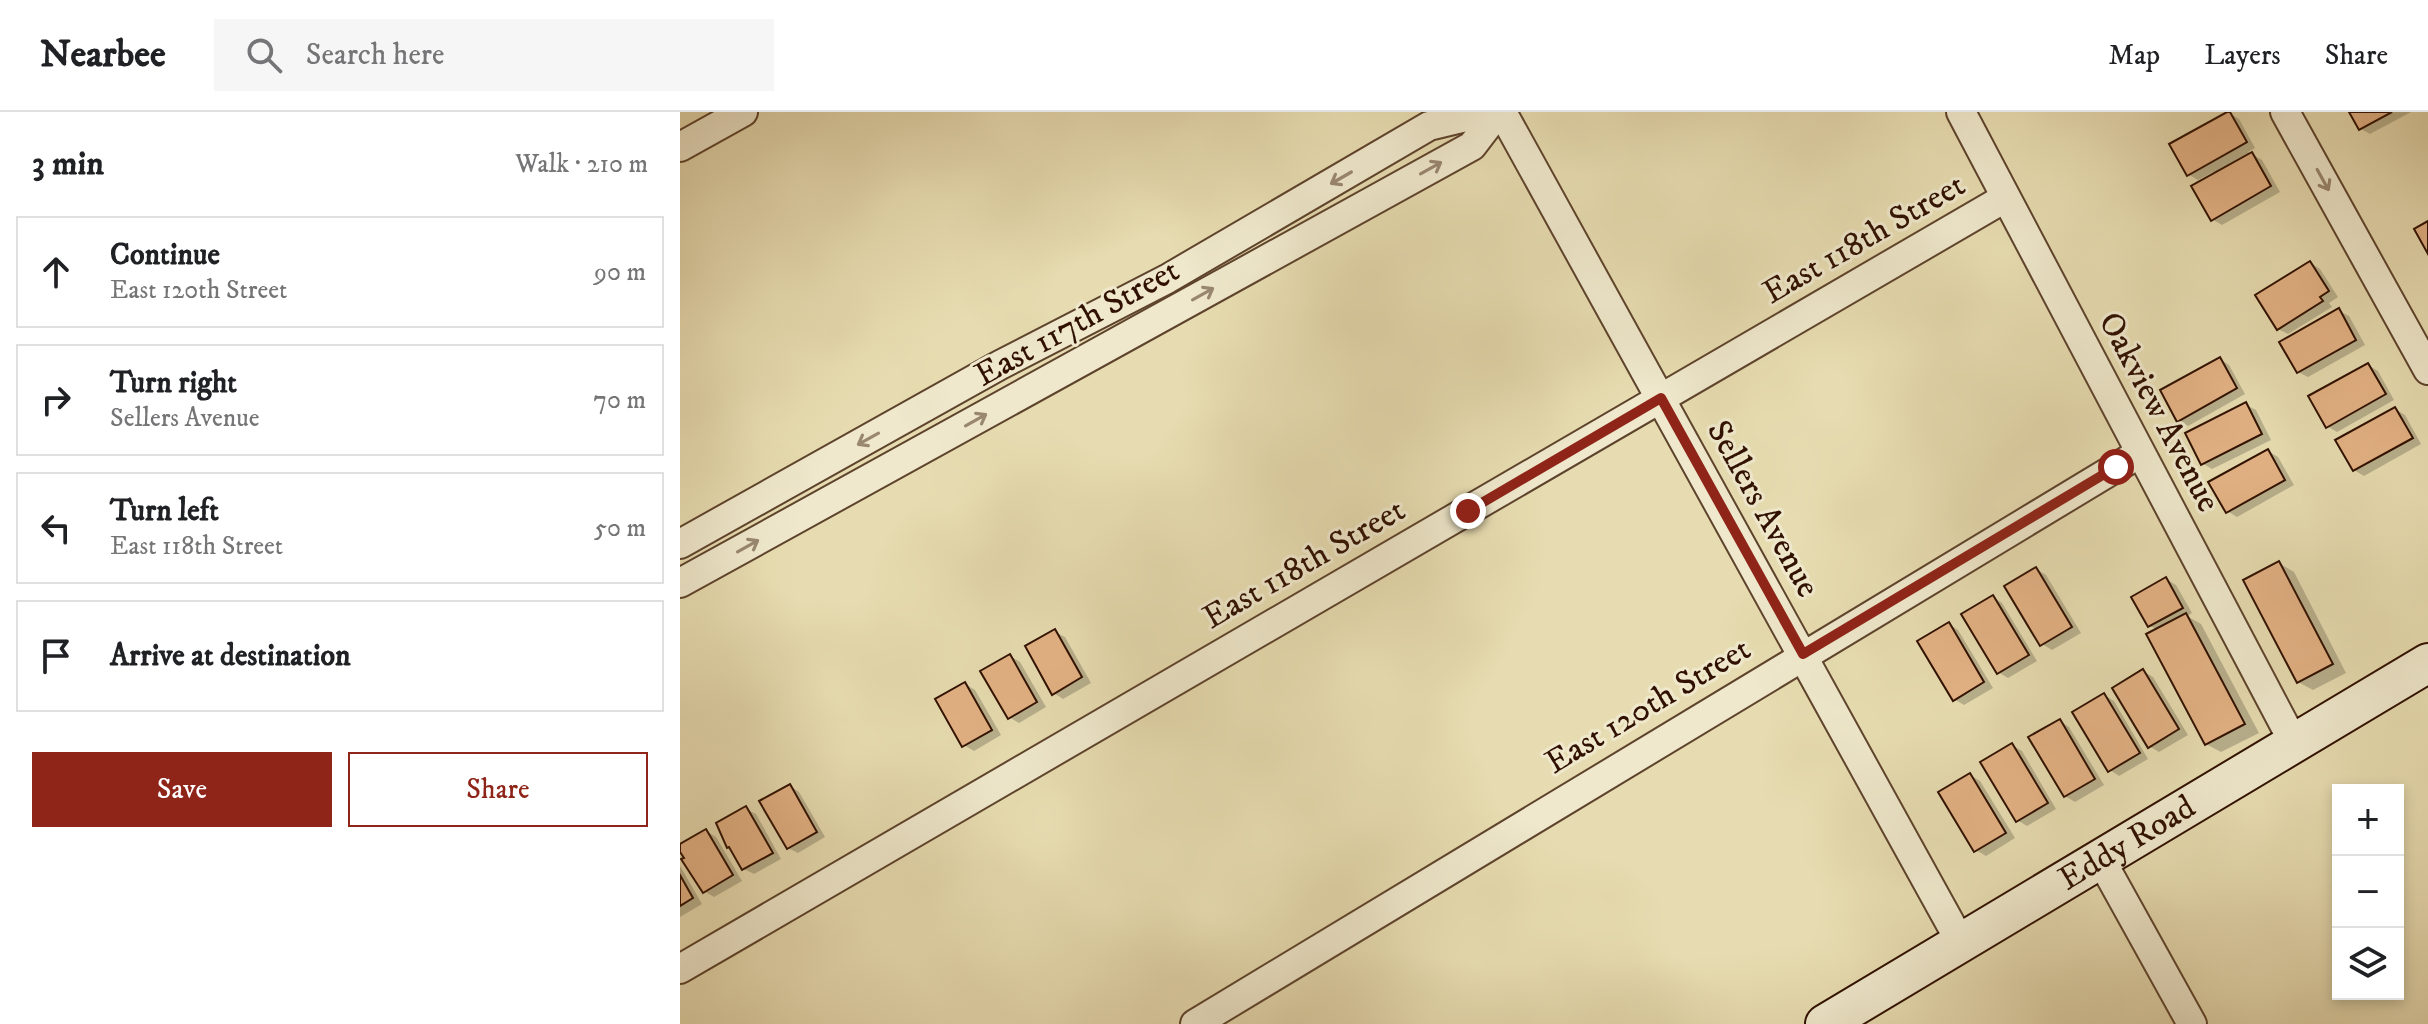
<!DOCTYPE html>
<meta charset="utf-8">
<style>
:root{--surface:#fff;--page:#f6f6f6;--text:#202124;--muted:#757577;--line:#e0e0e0;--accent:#8f2418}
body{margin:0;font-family:"IM FELL DW Pica",serif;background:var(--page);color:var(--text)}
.controls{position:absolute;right:24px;bottom:24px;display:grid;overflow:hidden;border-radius:0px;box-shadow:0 4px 12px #0003}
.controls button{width:72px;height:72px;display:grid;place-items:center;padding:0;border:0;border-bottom:2px solid var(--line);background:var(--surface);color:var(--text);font:40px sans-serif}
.stop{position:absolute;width:24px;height:24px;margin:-18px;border:6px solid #8f2418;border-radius:50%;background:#fff}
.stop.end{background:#8f2418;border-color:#fff;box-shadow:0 2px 8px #0008}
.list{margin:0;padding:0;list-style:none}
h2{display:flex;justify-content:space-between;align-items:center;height:104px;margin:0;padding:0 32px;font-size:34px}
h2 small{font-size:26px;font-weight:400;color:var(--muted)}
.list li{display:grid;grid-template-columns:52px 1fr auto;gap:24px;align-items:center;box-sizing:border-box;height:112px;margin:0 16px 16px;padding:0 16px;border:2px solid var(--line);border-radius:0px}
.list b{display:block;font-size:30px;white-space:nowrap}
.list p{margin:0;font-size:26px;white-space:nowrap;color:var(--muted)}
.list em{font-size:26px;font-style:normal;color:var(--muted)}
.actions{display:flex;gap:16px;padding:24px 32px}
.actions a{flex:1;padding:18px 0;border:2px solid var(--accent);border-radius:0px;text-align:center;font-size:28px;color:var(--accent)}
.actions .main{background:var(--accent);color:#fff}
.icon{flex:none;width:44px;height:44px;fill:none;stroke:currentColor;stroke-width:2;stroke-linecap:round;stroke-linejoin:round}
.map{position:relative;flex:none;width:1748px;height:912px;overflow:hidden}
header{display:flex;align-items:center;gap:48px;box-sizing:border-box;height:112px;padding:0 40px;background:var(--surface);border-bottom:2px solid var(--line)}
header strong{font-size:38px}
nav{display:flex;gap:44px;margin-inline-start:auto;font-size:28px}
.search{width:560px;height:72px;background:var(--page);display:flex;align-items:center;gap:20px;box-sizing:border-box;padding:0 28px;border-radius:0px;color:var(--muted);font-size:30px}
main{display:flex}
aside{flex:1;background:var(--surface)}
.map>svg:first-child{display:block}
</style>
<header>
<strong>Nearbee</strong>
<div class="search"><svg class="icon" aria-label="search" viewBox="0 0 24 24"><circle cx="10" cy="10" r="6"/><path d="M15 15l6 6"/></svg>Search here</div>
<nav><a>Map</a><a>Layers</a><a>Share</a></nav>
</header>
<main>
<aside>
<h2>3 min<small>Walk · 210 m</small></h2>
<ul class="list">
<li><svg class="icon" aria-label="ahead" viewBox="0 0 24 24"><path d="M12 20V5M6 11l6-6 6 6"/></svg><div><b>Continue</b><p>East 120th Street</p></div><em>90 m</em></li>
<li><svg class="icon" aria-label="right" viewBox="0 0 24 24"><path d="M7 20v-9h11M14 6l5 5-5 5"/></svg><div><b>Turn right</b><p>Sellers Avenue</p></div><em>70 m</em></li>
<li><svg class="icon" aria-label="left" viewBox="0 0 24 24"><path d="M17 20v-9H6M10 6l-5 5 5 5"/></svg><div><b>Turn left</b><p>East 118th Street</p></div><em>50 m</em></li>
<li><svg class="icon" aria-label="arrive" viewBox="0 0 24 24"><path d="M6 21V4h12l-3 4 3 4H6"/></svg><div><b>Arrive at destination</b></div></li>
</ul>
<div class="actions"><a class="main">Save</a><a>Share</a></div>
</aside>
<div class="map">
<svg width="1748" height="912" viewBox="0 0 1748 912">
<rect width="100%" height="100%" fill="#e7dcb1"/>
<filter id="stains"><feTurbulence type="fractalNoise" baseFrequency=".0025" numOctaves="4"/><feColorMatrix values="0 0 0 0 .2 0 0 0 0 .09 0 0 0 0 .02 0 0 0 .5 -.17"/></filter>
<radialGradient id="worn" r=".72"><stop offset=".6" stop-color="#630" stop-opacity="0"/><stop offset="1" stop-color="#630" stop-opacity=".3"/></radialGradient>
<g fill="#0003">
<path d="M1671,0H1731L1690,22L1681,17Z"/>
<path d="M1549,1L1559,7L1575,36L1568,40L1582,48L1600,80L1542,113L1532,107L1533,60L1518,68L1508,62Z"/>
<path d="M1631,151L1640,157L1658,185L1649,191L1652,195L1608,222L1598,217Z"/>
<path d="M1659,199L1669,204L1685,233L1628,265L1618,260Z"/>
<path d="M1540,247L1549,253L1565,282L1508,314L1499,308Z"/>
<path d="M1688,253L1698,259L1714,288L1657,320L1647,314Z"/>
<path d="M1566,293L1576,298L1591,328L1532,357L1522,351Z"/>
<path d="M1715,297L1725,303L1741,332L1684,364L1674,358Z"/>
<path d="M1588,339L1598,345L1614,373L1557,405L1547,399Z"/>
<path d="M1599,451L1614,460L1666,561L1633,578L1618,570Z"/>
<path d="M1356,457L1366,463L1401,521L1372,538L1362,532Z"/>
<path d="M1486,467L1496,473L1512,501L1507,504L1521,512L1579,621L1541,640L1526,632L1478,518L1470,514Z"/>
<path d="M1313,485L1322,491L1357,549L1328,566L1318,560Z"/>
<path d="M1269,512L1278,518L1313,576L1284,593L1274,587Z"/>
<path d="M375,520L385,525L411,571L383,587L374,581Z"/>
<path d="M330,544L340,550L366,595L339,611L329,605Z"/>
<path d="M1463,559L1473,565L1508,623L1479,640L1469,634Z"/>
<path d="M285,572L295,578L321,623L294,639L284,633Z"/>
<path d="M1424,583L1434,589L1468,647L1439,664L1430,658Z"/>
<path d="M1380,609L1389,615L1424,673L1395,690L1385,684Z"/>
<path d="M1332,633L1342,639L1376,697L1347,714L1337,708Z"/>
<path d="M1290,663L1300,669L1335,726L1306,744L1296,738Z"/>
<path d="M110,674L119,680L145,725L118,741L108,736Z"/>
<path d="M66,697L76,702L101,747L74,762L64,757Z"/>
<path d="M26,719L36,725L62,769L34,785L24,779L0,736Z"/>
<path d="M0,754L22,792L0,805Z"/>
</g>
<g fill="#e3b285" stroke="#301000" stroke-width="2">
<path d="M1547,0H1550L1567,30L1507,64L1489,32Z"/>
<path d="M1669,0H1712L1679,18Z"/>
<path d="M1572,40L1591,74L1531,109L1511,74Z"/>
<path d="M1748,109V142L1734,117Z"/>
<path d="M1630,149L1649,179L1640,185L1643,189L1597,218L1575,183Z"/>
<path d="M1659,196L1676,228L1617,261L1599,230Z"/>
<path d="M1540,245L1557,276L1497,310L1480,278Z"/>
<path d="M1688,251L1706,282L1646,316L1628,284Z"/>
<path d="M1566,290L1582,322L1521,353L1505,321Z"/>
<path d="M1715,295L1733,326L1673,359L1655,328Z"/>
<path d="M1588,337L1605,368L1546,401L1528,370Z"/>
<path d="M1599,449L1653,552L1617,571L1563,468Z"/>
<path d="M1356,455L1392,515L1360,534L1324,474Z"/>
<path d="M1486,465L1503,496L1468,515L1451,485Z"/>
<path d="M1313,483L1349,543L1317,562L1281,502Z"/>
<path d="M1506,501L1565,612L1525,633L1466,522Z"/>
<path d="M1269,510L1304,570L1273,589L1237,529Z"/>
<path d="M375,517L402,565L372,583L345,534Z"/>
<path d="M330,542L357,590L328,607L300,559Z"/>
<path d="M1463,557L1499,617L1468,636L1432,576Z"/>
<path d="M285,570L312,618L282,635L255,587Z"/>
<path d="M1424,581L1460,641L1428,660L1392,600Z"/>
<path d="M1380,607L1415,667L1384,685L1348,625Z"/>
<path d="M1332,631L1368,691L1336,710L1300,650Z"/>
<path d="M1290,661L1326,721L1294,740L1258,680Z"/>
<path d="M110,672L137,720L107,737L79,689Z"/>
<path d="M66,694L93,741L62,758L49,735L47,736L36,711Z"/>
<path d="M26,717L53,763L23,781L1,747L4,746L0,740V732Z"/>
<path d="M0,763L13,786L0,794Z"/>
</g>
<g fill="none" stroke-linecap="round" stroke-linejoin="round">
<defs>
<g id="street">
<path d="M822,0L1280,829"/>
<path d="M1281,0L1615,633"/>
<path d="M1605,0L1748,258"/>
<path d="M0,35L63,0"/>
<path d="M0,432L320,253L487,167L749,14L807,0"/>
<path d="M0,471L792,34L818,0"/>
<path d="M1421,748L1512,912"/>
<path d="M0,857L1325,86"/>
<path d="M515,912L1460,341"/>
</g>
<g id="secondary">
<path id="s1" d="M1145,912L1748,551"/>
</g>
</defs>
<use href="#street" stroke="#5e432c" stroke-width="32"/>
<use href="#secondary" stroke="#301000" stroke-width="42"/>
<use href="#street" stroke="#efe8cc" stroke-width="28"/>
<use href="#secondary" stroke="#efe8cc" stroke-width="38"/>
</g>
<defs><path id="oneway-shaft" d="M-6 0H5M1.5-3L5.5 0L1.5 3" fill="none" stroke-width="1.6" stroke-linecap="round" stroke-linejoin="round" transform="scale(2)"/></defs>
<g stroke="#998770">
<use href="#oneway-shaft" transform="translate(751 56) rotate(-29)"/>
<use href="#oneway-shaft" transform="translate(661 66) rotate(150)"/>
<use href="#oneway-shaft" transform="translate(1643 68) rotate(61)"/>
<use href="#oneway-shaft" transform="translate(523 182) rotate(-29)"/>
<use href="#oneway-shaft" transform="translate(296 308) rotate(-29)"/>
<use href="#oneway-shaft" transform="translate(188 327) rotate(151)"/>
<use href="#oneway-shaft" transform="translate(68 434) rotate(-29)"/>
</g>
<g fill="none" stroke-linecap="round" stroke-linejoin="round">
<path stroke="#8f2418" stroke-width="10" d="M788,399L981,286L1123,542L1436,355"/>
</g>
<g text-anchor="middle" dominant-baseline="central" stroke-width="6" stroke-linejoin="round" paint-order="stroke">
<g font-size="34" fill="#301000" stroke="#efe8cc">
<text transform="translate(1184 127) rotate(-30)">East 118th Street</text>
<text transform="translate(397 211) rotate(-29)">East 117th Street</text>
<text transform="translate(1479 300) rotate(62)">Oakview Avenue</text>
<text transform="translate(1083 397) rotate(61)">Sellers Avenue</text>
<text transform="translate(624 452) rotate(-30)">East 118th Street</text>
<text transform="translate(968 594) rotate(-31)">East 120th Street</text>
<text stroke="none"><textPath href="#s1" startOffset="352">Eddy Road</textPath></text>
</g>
</g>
<rect width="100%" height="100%" filter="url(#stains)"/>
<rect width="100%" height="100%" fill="url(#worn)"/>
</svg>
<div class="controls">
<button>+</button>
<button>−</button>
<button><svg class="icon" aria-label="layers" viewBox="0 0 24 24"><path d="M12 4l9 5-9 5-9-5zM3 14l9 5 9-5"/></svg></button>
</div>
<div class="stop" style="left:1436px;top:355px"></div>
<div class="stop end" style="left:788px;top:399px"></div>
</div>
</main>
